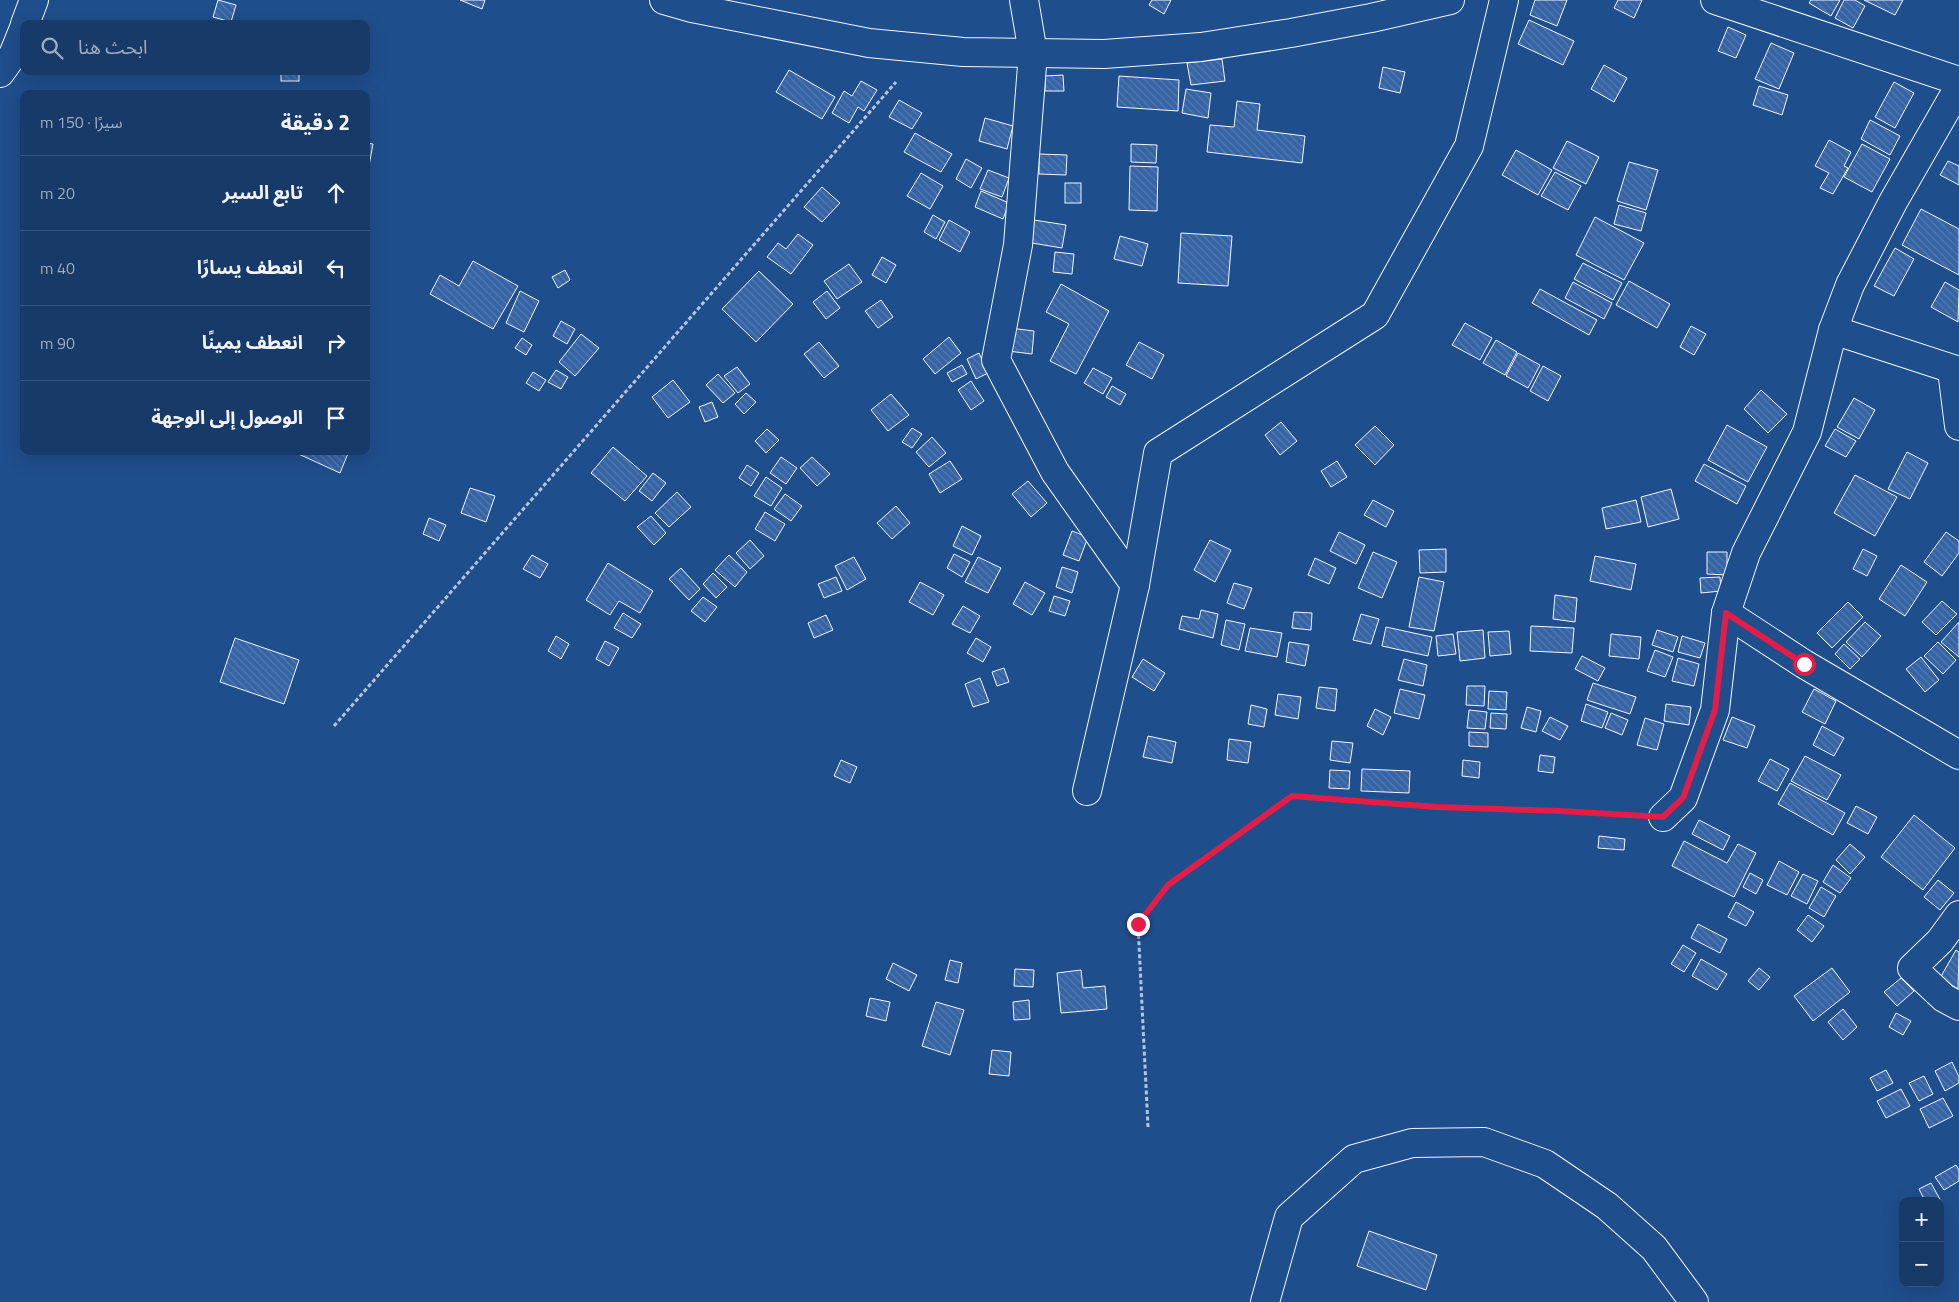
<!DOCTYPE html>
<html lang="ar">
<meta charset="utf-8">
<style>
:root{--surface:#173a69;--page:#244571;--text:#f1f3f6;--muted:#9eadc0;--line:#36547d}
body{margin:0;font-family:"Titillium Web","Noto Sans Arabic",sans-serif;background:var(--page);color:var(--text);direction:rtl}
.controls{position:absolute;right:15px;bottom:15px;display:grid;overflow:hidden;border-radius:10px;box-shadow:0 5px 20px #0002}
.controls button{width:45px;height:45px;display:grid;place-items:center;padding:0;border:0;border-bottom:1px solid var(--line);background:var(--surface);color:var(--text);font:25px sans-serif}
.stop{position:absolute;width:15px;height:15px;margin:-11px;border:4px solid #e11d48;border-radius:50%;background:#fff}
.stop.end{background:#e11d48;border-color:#fff;box-shadow:0 1px 5px #0008}
.list{margin:0;padding:0;list-style:none}
h2{display:flex;justify-content:space-between;align-items:center;height:65px;margin:0;padding:0 20px;font-size:21px}
h2 small{font-size:16px;font-weight:400;color:var(--muted)}
.list li{display:grid;grid-template-columns:32px 1fr auto;gap:15px;align-items:center;box-sizing:border-box;height:75px;padding:0 20px;border-top:1px solid var(--line)}
.list b{display:block;font-size:19px;white-space:nowrap}
.list em{font-size:16px;font-style:normal;color:var(--muted)}
.icon{flex:none;width:28px;height:28px;fill:none;stroke:currentColor;stroke-width:2;stroke-linecap:round;stroke-linejoin:round}
.map{position:relative;flex:none;width:1959px;height:1302px;overflow:hidden;direction:ltr}
.search{position:absolute;background:var(--surface);box-shadow:0 5px 20px #0002;left:20px;top:20px;width:350px;height:55px;display:flex;align-items:center;gap:12px;box-sizing:border-box;padding:0 18px;border-radius:10px;color:var(--muted);font-size:19px}
.panel{position:absolute;background:var(--surface);box-shadow:0 5px 20px #0002;left:20px;top:90px;width:350px;height:365px;border-radius:10px;direction:rtl}
.map>svg:first-child{display:block}
</style>
<div class="map">
<svg width="1959" height="1302" viewBox="0 0 1959 1302">
<defs>
<pattern id="building-back-hatch" width="6" height="6" patternUnits="userSpaceOnUse" patternTransform="scale(1.25)"><rect width="6" height="6" fill="#3563a3"/><path d="M-1 5l2 2M0 0l6 6M5-1l2 2" fill="none" stroke="#537ab1"/></pattern>
</defs>
<rect width="100%" height="100%" fill="#1f4e8c"/>
<g fill="url(#building-back-hatch)" stroke="#f2f6ff">
<path d="M218,0L236,5L231,22L213,17Z"/>
<path d="M460,0H485L482,9Z"/>
<path d="M1152,0H1171L1164,14L1149,5Z"/>
<path d="M1535,0H1567L1557,26L1530,15Z"/>
<path d="M1618,0H1642L1634,18L1614,8Z"/>
<path d="M1811,0H1840L1831,16L1809,3Z"/>
<path d="M1844,0H1855L1865,6L1853,28L1835,18Z"/>
<path d="M1864,0H1903L1895,15Z"/>
<path d="M1529,20L1574,41L1563,65L1518,44Z"/>
<path d="M1728,27L1746,35L1736,58L1718,51Z"/>
<path d="M1771,43L1794,53L1779,89L1755,79Z"/>
<path d="M1222,59L1225,81L1191,85L1187,63Z"/>
<path d="M1604,65L1627,78L1614,102L1591,89Z"/>
<path d="M1383,67L1405,72L1400,93L1379,88Z"/>
<path d="M789,70L835,97L822,119L776,92Z"/>
<rect x="281" y="71" width="18" height="10"/>
<path d="M1063,75L1064,91H1045V76Z"/>
<path d="M1119,76L1179,80L1178,111L1117,107Z"/>
<path d="M861,81L877,90L864,111L858,107L849,123L832,113L844,91L852,96Z"/>
<path d="M1894,82L1914,93L1895,128L1875,117Z"/>
<path d="M1759,86L1788,95L1782,115L1753,105Z"/>
<path d="M1186,89L1211,93L1208,118L1182,113Z"/>
<path d="M899,100L922,113L912,129L889,117Z"/>
<path d="M1237,101L1260,104L1257,130L1305,136L1302,163L1207,152L1210,125L1234,127Z"/>
<path d="M985,118L1013,126L1007,149L979,141Z"/>
<path d="M1870,120L1900,136L1890,155L1861,139Z"/>
<path d="M915,133L952,154L941,172L904,152Z"/>
<path d="M1829,140L1851,152L1844,166L1848,168L1833,194L1820,188L1829,173L1815,166Z"/>
<path d="M1567,141L1599,157L1586,184L1553,168Z"/>
<path d="M366,143L373,144L369,166H366Z"/>
<path d="M1131,144L1157,145L1156,163L1131,162Z"/>
<path d="M1862,144L1890,159L1872,192L1844,177Z"/>
<path d="M1516,150L1552,170L1538,195L1502,175Z"/>
<path d="M1039,154L1067,155L1066,175L1039,174Z"/>
<path d="M966,159L982,168L971,188L956,179Z"/>
<path d="M1948,161L1959,166V185L1940,175Z"/>
<path d="M1629,162L1658,170L1646,210L1617,201Z"/>
<path d="M1130,166L1158,167L1157,211L1129,210Z"/>
<path d="M988,170L1009,178L1002,197L980,189Z"/>
<path d="M1555,172L1581,186L1568,210L1541,196Z"/>
<path d="M921,173L943,186L930,209L907,196Z"/>
<rect x="1065" y="183" width="16" height="20"/>
<path d="M822,187L840,203L822,222L804,207Z"/>
<path d="M981,191L1009,203L1003,219L975,207Z"/>
<path d="M1619,205L1646,213L1641,231L1614,224Z"/>
<path d="M1921,209L1959,229V275L1902,245Z"/>
<path d="M933,215L945,222L936,239L924,232Z"/>
<path d="M1595,217L1644,243L1624,280L1576,255Z"/>
<path d="M949,220L970,232L960,252L939,240Z"/>
<path d="M1034,220L1066,225L1062,248L1032,243Z"/>
<path d="M1181,233L1232,236L1228,286L1178,283Z"/>
<path d="M798,234L813,245L791,274L767,257L778,243L786,249Z"/>
<path d="M1120,236L1148,244L1142,266L1114,259Z"/>
<path d="M1895,248L1914,259L1894,296L1874,286Z"/>
<path d="M1055,252L1074,254L1072,274L1053,272Z"/>
<path d="M882,257L896,265L886,283L872,275Z"/>
<path d="M473,261L518,286L493,329L430,294L440,275L459,286Z"/>
<path d="M1583,263L1622,283L1613,300L1574,279Z"/>
<path d="M849,264L862,282L837,299L824,281Z"/>
<path d="M565,270L570,280L558,288L552,277Z"/>
<path d="M759,271L793,304L756,342L722,309Z"/>
<path d="M1629,281L1670,304L1657,328L1616,305Z"/>
<path d="M1573,282L1612,303L1604,319L1565,298Z"/>
<path d="M1945,282L1959,290L1958,322L1931,307Z"/>
<path d="M1061,284L1109,311L1076,374L1050,361L1069,324L1046,312Z"/>
<path d="M1540,289L1597,320L1589,335L1532,303Z"/>
<path d="M520,291L539,301L524,332L506,323Z"/>
<path d="M827,291L840,308L826,319L813,302Z"/>
<path d="M881,300L893,317L878,328L865,311Z"/>
<path d="M561,321L575,329L567,344L553,336Z"/>
<path d="M1465,323L1492,338L1480,360L1452,345Z"/>
<path d="M1691,326L1706,334L1694,355L1680,347Z"/>
<path d="M1010,328L1034,331L1032,354L1008,351Z"/>
<path d="M581,334L599,348L575,376L559,362Z"/>
<path d="M949,337L961,353L935,374L923,359Z"/>
<path d="M522,338L532,345L526,355L515,348Z"/>
<path d="M1496,340L1517,352L1505,375L1483,363Z"/>
<path d="M819,342L839,366L824,378L804,354Z"/>
<path d="M1139,342L1164,355L1152,379L1126,365Z"/>
<path d="M979,353L988,373L976,379L967,359Z"/>
<path d="M1518,353L1540,365L1528,388L1506,376Z"/>
<path d="M962,365L967,374L952,382L947,373Z"/>
<path d="M1543,366L1561,376L1548,401L1530,391Z"/>
<path d="M737,367L750,384L738,393L724,376Z"/>
<path d="M1093,368L1112,378L1103,394L1084,383Z"/>
<path d="M556,370L568,377L561,389L548,382Z"/>
<path d="M533,372L546,380L539,391L526,383Z"/>
<path d="M718,374L735,393L723,403L706,385Z"/>
<path d="M673,380L690,402L668,418L652,397Z"/>
<path d="M971,381L984,401L971,410L958,390Z"/>
<path d="M1112,386L1126,394L1120,405L1106,397Z"/>
<path d="M1761,390L1787,414L1768,433L1744,409Z"/>
<path d="M746,393L756,402L744,414L735,404Z"/>
<path d="M891,394L909,415L888,431L871,410Z"/>
<path d="M1854,398L1875,410L1859,439L1837,427Z"/>
<path d="M712,402L718,417L705,422L699,407Z"/>
<path d="M1281,422L1297,441L1280,455L1265,435Z"/>
<path d="M1727,425L1767,447L1748,482L1708,460Z"/>
<path d="M1375,426L1394,445L1375,465L1355,445Z"/>
<path d="M912,428L922,434L912,448L902,442Z"/>
<path d="M767,429L779,440L766,453L755,441Z"/>
<path d="M1835,429L1856,441L1846,457L1825,446Z"/>
<path d="M932,437L946,453L929,467L916,452Z"/>
<path d="M613,447L647,476L625,501L591,473Z"/>
<path d="M292,451H349L340,473Z"/>
<path d="M1907,452L1928,463L1910,499L1888,489Z"/>
<path d="M781,457L797,468L786,484L770,473Z"/>
<path d="M812,457L830,474L817,486L800,468Z"/>
<path d="M950,461L962,479L940,493L929,474Z"/>
<path d="M1337,461L1347,477L1331,487L1321,471Z"/>
<path d="M1704,464L1746,486L1737,504L1695,481Z"/>
<path d="M747,465L759,473L751,486L739,478Z"/>
<path d="M653,473L666,483L652,501L639,491Z"/>
<path d="M1855,475L1897,497L1875,536L1834,513Z"/>
<path d="M766,477L782,488L771,506L754,496Z"/>
<path d="M1028,481L1047,503L1031,517L1012,494Z"/>
<path d="M470,488L495,496L486,522L461,513Z"/>
<path d="M1671,489L1679,519L1648,527L1641,497Z"/>
<path d="M677,492L691,507L669,527L655,513Z"/>
<path d="M785,494L802,506L791,521L774,509Z"/>
<path d="M1373,500L1394,511L1386,527L1364,515Z"/>
<path d="M1636,500L1641,522L1606,529L1602,508Z"/>
<path d="M896,506L910,523L892,539L877,523Z"/>
<path d="M765,512L785,524L775,541L755,529Z"/>
<path d="M651,516L666,533L654,545L637,527Z"/>
<path d="M429,518L446,525L439,541L423,534Z"/>
<path d="M962,526L981,536L972,555L953,546Z"/>
<path d="M1072,531L1088,537L1079,561L1063,555Z"/>
<path d="M1339,532L1365,545L1356,564L1330,551Z"/>
<path d="M1946,532L1959,541V553L1942,576L1924,562Z"/>
<path d="M750,540L764,556L750,569L736,553Z"/>
<path d="M1210,540L1231,550L1215,582L1194,570Z"/>
<path d="M1446,549V572L1420,573L1419,550Z"/>
<path d="M1863,549L1877,556L1867,576L1853,569Z"/>
<path d="M1373,552L1397,562L1382,598L1358,588Z"/>
<path d="M1707,552H1727V575L1707,574Z"/>
<path d="M954,554L970,562L962,577L947,568Z"/>
<path d="M532,555L548,564L540,578L523,569Z"/>
<path d="M729,555L747,572L735,587L715,570Z"/>
<path d="M1595,556L1636,564L1631,590L1590,581Z"/>
<path d="M854,557L866,579L847,590L835,566Z"/>
<path d="M978,557L1001,568L988,593L965,582Z"/>
<path d="M1315,558L1336,568L1329,584L1308,575Z"/>
<path d="M608,563L653,591L640,613L619,601L610,615L586,600Z"/>
<path d="M1901,565L1927,582L1905,616L1879,599Z"/>
<path d="M1062,567L1078,572L1072,593L1056,587Z"/>
<path d="M681,568L700,589L689,600L669,579Z"/>
<path d="M713,573L727,587L716,598L703,584Z"/>
<path d="M836,577L842,591L824,598L818,584Z"/>
<path d="M1419,577L1444,582L1434,631L1409,627Z"/>
<path d="M1720,577L1721,591L1701,593L1700,578Z"/>
<path d="M920,582L944,595L933,615L909,602Z"/>
<path d="M1025,582L1045,593L1032,615L1013,604Z"/>
<path d="M1234,583L1252,588L1244,609L1227,603Z"/>
<path d="M1555,595L1577,598L1575,622L1553,619Z"/>
<path d="M1054,596L1070,601L1065,616L1049,611Z"/>
<path d="M703,597L717,607L705,622L691,611Z"/>
<path d="M1942,601L1957,614L1936,635L1922,622Z"/>
<path d="M1848,602L1863,617L1832,648L1817,633Z"/>
<path d="M963,606L980,616L970,633L952,624Z"/>
<path d="M1201,610L1218,614L1213,638L1179,629L1182,616L1199,619Z"/>
<path d="M1294,612L1312,613L1311,630L1292,628Z"/>
<path d="M623,613L641,624L632,638L614,628Z"/>
<path d="M1361,614L1379,619L1371,644L1353,640Z"/>
<path d="M826,615L833,630L814,638L808,623Z"/>
<path d="M1226,620L1245,624L1239,650L1221,645Z"/>
<path d="M1865,622L1881,636L1862,657L1846,642Z"/>
<path d="M1959,622V657L1941,642Z"/>
<path d="M1531,626L1574,628L1572,653L1530,651Z"/>
<path d="M1386,627L1432,637L1428,656L1382,646Z"/>
<path d="M1250,628L1282,633L1277,657L1245,651Z"/>
<path d="M1483,630L1485,658L1460,661L1457,632Z"/>
<path d="M1657,630L1678,637L1673,652L1652,645Z"/>
<path d="M1509,631L1511,654L1490,656L1488,632Z"/>
<path d="M1453,634L1456,654L1438,656L1436,636Z"/>
<path d="M1611,634L1641,637L1639,659L1609,656Z"/>
<path d="M556,636L569,644L561,659L548,651Z"/>
<path d="M1682,636L1705,643L1700,658L1678,652Z"/>
<path d="M235,638L299,660L284,704L220,682Z"/>
<path d="M976,638L991,647L983,662L967,653Z"/>
<path d="M605,641L619,648L609,666L596,659Z"/>
<path d="M1289,642L1309,645L1305,666L1286,662Z"/>
<path d="M1938,642L1956,660L1943,674L1924,656Z"/>
<path d="M1844,644L1860,659L1850,669L1835,654Z"/>
<path d="M1655,650L1673,657L1665,677L1647,671Z"/>
<path d="M1582,656L1605,668L1598,681L1575,669Z"/>
<path d="M1921,657L1939,680L1925,692L1906,669Z"/>
<path d="M1678,658L1699,664L1694,686L1672,681Z"/>
<path d="M1143,659L1165,673L1154,691L1132,677Z"/>
<path d="M1404,659L1427,665L1423,686L1398,680Z"/>
<path d="M1004,668L1009,682L997,686L992,672Z"/>
<path d="M980,678L989,702L973,707L965,684Z"/>
<path d="M1593,683L1636,697L1630,714L1587,700Z"/>
<path d="M1467,686H1485L1484,706L1466,705Z"/>
<path d="M1319,687L1337,689L1335,711L1316,708Z"/>
<path d="M1400,689L1425,695L1419,719L1394,713Z"/>
<path d="M1814,689L1836,701L1825,724L1802,712Z"/>
<path d="M1489,691L1507,692L1506,710L1488,709Z"/>
<path d="M1278,694L1301,697L1298,719L1275,715Z"/>
<path d="M1586,704L1608,712L1602,728L1581,721Z"/>
<path d="M1666,704L1691,707L1689,725L1664,721Z"/>
<path d="M1251,705L1267,709L1264,727L1248,724Z"/>
<path d="M1527,707L1541,711L1536,732L1521,728Z"/>
<path d="M1375,709L1391,717L1383,735L1367,726Z"/>
<path d="M1469,710L1487,712L1485,729L1467,728Z"/>
<path d="M1491,713L1507,714L1506,729L1490,728Z"/>
<path d="M1611,713L1628,720L1622,735L1605,728Z"/>
<path d="M1550,717L1568,726L1560,740L1542,731Z"/>
<path d="M1732,717L1755,726L1747,748L1723,740Z"/>
<path d="M1645,718L1664,724L1657,750L1637,745Z"/>
<path d="M1822,726L1844,738L1834,756L1813,745Z"/>
<path d="M1469,732L1488,733V747L1469,746Z"/>
<path d="M1148,736L1176,742L1172,763L1143,757Z"/>
<path d="M1229,739L1251,742L1248,763L1227,760Z"/>
<path d="M1332,741L1353,743L1350,763L1330,760Z"/>
<path d="M1540,755L1555,757L1553,773L1538,771Z"/>
<path d="M1805,756L1841,775L1827,800L1791,781Z"/>
<path d="M1770,759L1789,769L1777,791L1758,781Z"/>
<path d="M841,760L857,767L850,783L834,776Z"/>
<path d="M1463,760L1480,762L1479,778L1462,776Z"/>
<path d="M1362,769L1410,771L1409,793L1361,791Z"/>
<path d="M1330,770L1350,771L1349,789L1329,788Z"/>
<path d="M1790,783L1845,813L1833,835L1778,804Z"/>
<path d="M1856,806L1877,817L1868,834L1847,823Z"/>
<path d="M1914,815L1955,848L1923,890L1881,857Z"/>
<path d="M1699,820L1730,836L1723,850L1692,834Z"/>
<path d="M1599,836L1625,839L1624,850L1598,848Z"/>
<path d="M1684,841L1727,863L1738,844L1756,853L1734,897L1672,866Z"/>
<path d="M1850,844L1865,857L1850,874L1836,860Z"/>
<path d="M1779,861L1799,872L1787,895L1767,885Z"/>
<path d="M1833,865L1851,878L1840,893L1823,882Z"/>
<path d="M1750,873L1763,880L1756,894L1743,887Z"/>
<path d="M1803,874L1818,881L1807,904L1791,896Z"/>
<path d="M1938,880L1954,893L1940,910L1924,897Z"/>
<path d="M1821,887L1836,896L1824,917L1809,908Z"/>
<path d="M1736,902L1754,912L1746,926L1728,917Z"/>
<path d="M1808,915L1824,926L1812,942L1797,930Z"/>
<path d="M1698,924L1727,939L1720,953L1691,938Z"/>
<path d="M1683,945L1696,953L1684,972L1671,964Z"/>
<path d="M1956,950L1959,952L1958,989L1940,978Z"/>
<path d="M1701,959L1727,974L1717,990L1692,976Z"/>
<path d="M950,960L962,963L958,983L945,980Z"/>
<path d="M893,963L917,975L909,991L886,979Z"/>
<path d="M1759,968L1770,977L1759,990L1748,981Z"/>
<path d="M1832,968L1850,992L1813,1021L1794,996Z"/>
<path d="M1015,969L1034,970L1033,987L1014,986Z"/>
<path d="M1081,970L1083,988L1105,986L1107,1009L1061,1013L1057,973Z"/>
<path d="M1901,978L1914,991L1897,1006L1884,992Z"/>
<path d="M870,998L890,1002L886,1021L866,1016Z"/>
<path d="M1029,1000L1030,1019L1014,1020L1013,1002Z"/>
<path d="M936,1002L964,1010L950,1055L922,1046Z"/>
<path d="M1843,1009L1857,1027L1843,1040L1828,1022Z"/>
<path d="M1896,1013L1911,1021L1903,1035L1889,1027Z"/>
<path d="M992,1050L1011,1052L1009,1076L989,1074Z"/>
<path d="M1952,1062L1959,1077V1083L1945,1091L1935,1071Z"/>
<path d="M1886,1070L1893,1083L1877,1091L1870,1078Z"/>
<path d="M1924,1076L1933,1094L1919,1101L1909,1083Z"/>
<path d="M1901,1089L1910,1106L1886,1118L1877,1101Z"/>
<path d="M1943,1098L1953,1116L1929,1128L1920,1109Z"/>
<path d="M1956,1165L1959,1170V1181L1944,1190L1935,1177Z"/>
<path d="M1931,1183L1942,1203L1940,1204V1201H1925L1919,1189Z"/>
<path d="M1369,1231L1437,1255L1426,1290L1357,1266Z"/>
</g>
<g fill="none" stroke-linecap="round" stroke-linejoin="round">
<defs>
<g id="minor">
<path d="M664,0L692,8L869,43L963,52L1104,54L1201,47L1291,33L1371,18L1450,0"/>
<path d="M1024,0L1033,53L1018,245L996,360L1055,472L1135,585L1087,791"/>
<path d="M1715,0L1959,81"/>
<path d="M25,24L34,0"/>
<path d="M0,73L13,55L24,28"/>
<path d="M1833,330L1959,371"/>
<path d="M1952,370L1959,426"/>
<path d="M1135,585L1158,453L1375,315L1469,146L1504,0"/>
<path d="M1726,613L1804,664L1959,755"/>
<path d="M1663,817L1683,798L1715,710L1726,613L1746,553L1807,432L1833,330L1850,285L1893,202L1959,87"/>
<path d="M1959,915L1940,941L1912,968L1944,998L1959,1006"/>
<path d="M1265,1302L1289,1217L1354,1159L1412,1143L1484,1142L1545,1164L1607,1206L1654,1248L1694,1302"/>
</g>
</defs>
<use href="#minor" stroke="#f2f6ff" stroke-width="30"/>
<g stroke="#b3c4dc" stroke-width="3" stroke-dasharray="4 2.5" stroke-linecap="butt">
<path d="M334,726L896,82"/>
<path d="M1148,1127L1138,924L1168,885L1292,796L1437,807L1560,811L1628,815"/>
</g>
<use href="#minor" stroke="#1f4e8c" stroke-width="28"/>
</g>
<g fill="none" stroke-linecap="round" stroke-linejoin="round">
<path stroke="#e11d48" stroke-width="6" d="M1138,924L1168,885L1292,796L1437,807L1560,811L1663,817L1683,798L1715,710L1726,613L1804,664"/>
</g>
</svg>
<div class="controls">
<button>+</button>
<button>−</button>
</div>
<div class="stop" style="left:1804px;top:664px"></div>
<div class="stop end" style="left:1138px;top:924px"></div>
<div class="search"><svg class="icon" aria-label="search" viewBox="0 0 24 24"><circle cx="10" cy="10" r="6"/><path d="M15 15l6 6"/></svg>ابحث هنا</div>
<section class="panel">
<h2>2 دقيقة<small>سيرًا · 150 m</small></h2>
<ul class="list">
<li><svg class="icon" aria-label="ahead" viewBox="0 0 24 24"><path d="M12 20V5M6 11l6-6 6 6"/></svg><div><b>تابع السير</b></div><em>20 m</em></li>
<li><svg class="icon" aria-label="left" viewBox="0 0 24 24"><path d="M17 20v-9H6M10 6l-5 5 5 5"/></svg><div><b>انعطف يسارًا</b></div><em>40 m</em></li>
<li><svg class="icon" aria-label="right" viewBox="0 0 24 24"><path d="M7 20v-9h11M14 6l5 5-5 5"/></svg><div><b>انعطف يمينًا</b></div><em>90 m</em></li>
<li><svg class="icon" aria-label="arrive" viewBox="0 0 24 24"><path d="M6 21V4h12l-3 4 3 4H6"/></svg><div><b>الوصول إلى الوجهة</b></div></li>
</ul>
</section>
</div>
